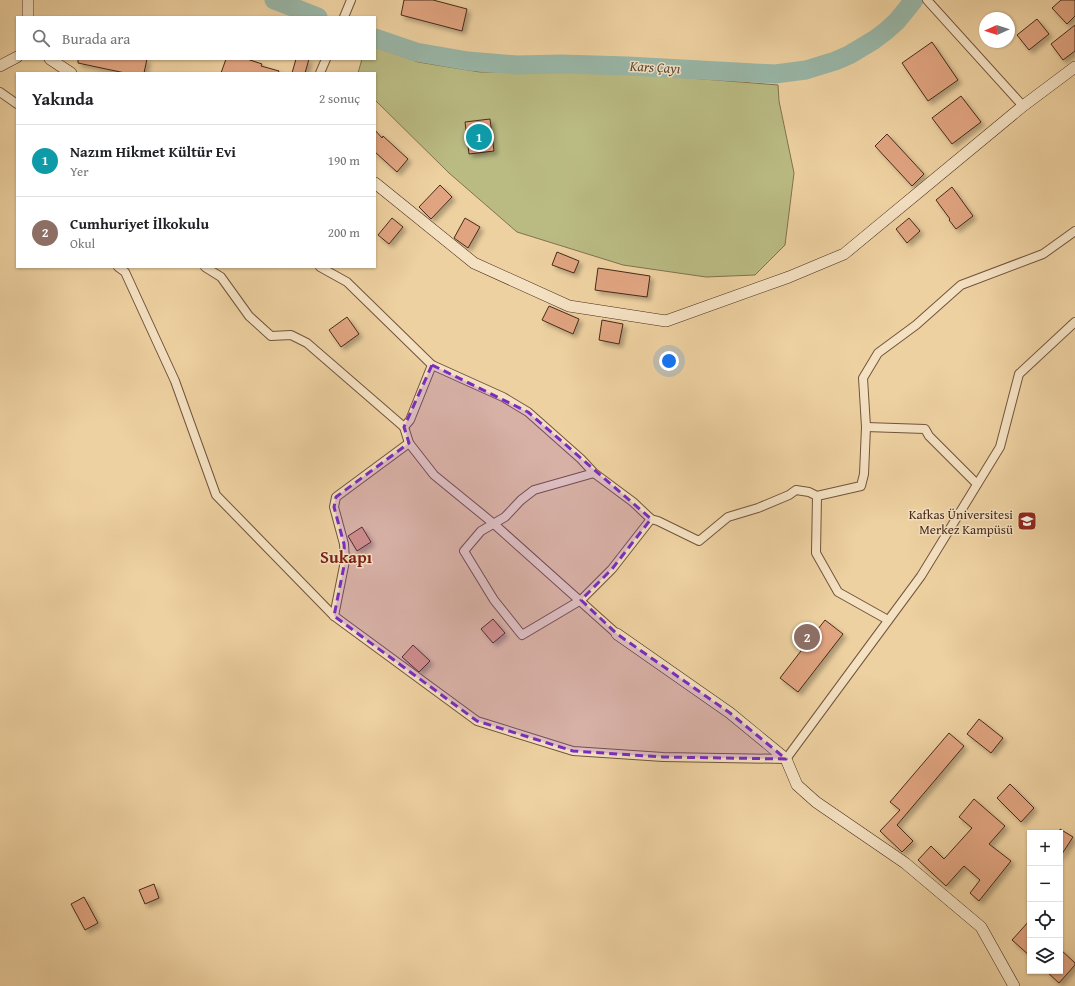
<!DOCTYPE html>
<html lang="tr">
<meta charset="utf-8">
<style>
:root{--surface:#fff;--page:#f6f6f6;--text:#202124;--muted:#757577;--line:#e0e0e0;--accent:#8f2418}
body{margin:0;font-family:"Gentium Book Plus",serif;background:var(--page);color:var(--text)}
.controls{position:absolute;right:12px;bottom:12px;display:grid;overflow:hidden;border-radius:0px;box-shadow:0 1px 3px #0004}
.controls button{width:36px;height:36px;display:grid;place-items:center;padding:0;border:0;border-bottom:1px solid var(--line);background:var(--surface);color:var(--text);font:20px sans-serif}
.compass{position:absolute;left:979px;top:12px;width:36px;height:36px;border-radius:50%;background:var(--surface);box-shadow:0 1px 3px #0004;rotate:267deg}
.you{position:absolute;left:669px;top:361px;width:14px;height:14px;margin:-10px;border:3px solid #fff;border-radius:50%;background:#1a73e8;box-shadow:0 0 0 6px #1a73e833}
.badge{display:grid;place-items:center;width:26px;height:26px;border-radius:50%;background:var(--accent);color:#fff;font-size:13px;font-weight:700}
.pin{position:absolute;translate:-50% -50%;border:2px solid #fff;box-shadow:0 1px 4px #0006}
.list{margin:0;padding:0;list-style:none}
h2{display:flex;justify-content:space-between;align-items:center;height:52px;margin:0;padding:0 16px;font-size:17px}
h2 small{font-size:13px;font-weight:400;color:var(--muted)}
.list li{display:grid;grid-template-columns:26px 1fr auto;gap:12px;align-items:center;box-sizing:border-box;height:72px;padding:0 16px;border-top:1px solid var(--line)}
.list b{display:block;font-size:15px;white-space:nowrap}
.list p{margin:0;font-size:13px;white-space:nowrap;color:var(--muted)}
.list em{font-size:13px;font-style:normal;color:var(--muted)}
.icon{flex:none;width:22px;height:22px;fill:none;stroke:currentColor;stroke-width:2;stroke-linecap:round;stroke-linejoin:round}
.map{position:relative;flex:none;width:1075px;height:986px;overflow:hidden}
.search{position:absolute;background:var(--surface);box-shadow:0 1px 3px #0004;left:16px;top:16px;width:360px;height:44px;display:flex;align-items:center;gap:10px;box-sizing:border-box;padding:0 14px;border-radius:0px;color:var(--muted);font-size:15px}
.panel{position:absolute;background:var(--surface);box-shadow:0 1px 3px #0004;left:16px;top:72px;width:360px;height:196px;border-radius:0px}
.map>svg:first-child{display:block}
</style>
<div class="map">
<svg width="1075" height="986" viewBox="0 0 1075 986">
<defs>
<filter id="shadow"><feDropShadow dx="3.5" dy="3.5" stdDeviation="2" flood-color="#0004"/></filter>
</defs>
<rect width="100%" height="100%" fill="#eed1a1"/>
<filter id="stains"><feTurbulence type="fractalNoise" baseFrequency=".005" numOctaves="4"/><feColorMatrix values="0 0 0 0 .2 0 0 0 0 .09 0 0 0 0 .02 0 0 0 .5 -.17"/></filter>
<radialGradient id="worn" r=".72"><stop offset=".6" stop-color="#630" stop-opacity="0"/><stop offset="1" stop-color="#630" stop-opacity=".3"/></radialGradient>
<path fill="#babb83" stroke="#81724e" d="M375,47L418,62L480,72H615L778,85L779,101L794,173L785,245L755,275L706,277L623,265L517,232L449,173L375,100V73H358L362,59H375Z"/>
<g fill="none" stroke-linecap="round" stroke-linejoin="round">
<g stroke="#99b7a8" stroke-width="19">
<path d="M274,0L318,17"/>
<path d="M375,38L416,52L468,61L517,65L561,64L628,66L775,74L806,70L835,61L849,55L874,40L886,31L897,21L914,0"/>
</g>
</g>
<g fill="#e0a480" stroke="#482a1a" filter="url(#shadow)">
<path d="M404,0H433L467,9L462,31L401,15Z"/>
<path d="M1061,0H1075V16L1067,24L1052,8Z"/>
<path d="M1037,19L1049,34L1029,50L1017,35Z"/>
<path d="M1075,25V51L1063,60L1051,44Z"/>
<path d="M932,42L958,80L928,101L902,63Z"/>
<path d="M78,59H147L144,73H125L78,63Z"/>
<path d="M226,59H247L262,64L261,66L279,71L278,73H221Z"/>
<path d="M296,59H309L305,73H292Z"/>
<path d="M961,96L981,122L952,144L932,118Z"/>
<path d="M490,119L494,151L469,154L465,122Z"/>
<path d="M375,130L382,138L383,136L408,159L397,172L375,152Z"/>
<path d="M887,134L924,174L912,186L875,146Z"/>
<path d="M440,185L452,197L431,219L419,207Z"/>
<path d="M952,187L973,216L956,229L949,220L950,219L936,200Z"/>
<path d="M392,218L403,227L389,244L378,235Z"/>
<path d="M465,218L480,227L468,248L454,238Z"/>
<path d="M909,218L920,231L907,243L896,229Z"/>
<path d="M557,252L579,261L574,273L552,265Z"/>
<path d="M598,268L650,276L647,297L595,290Z"/>
<path d="M549,306L579,319L573,334L542,320Z"/>
<path d="M347,317L359,334L341,347L329,330Z"/>
<path d="M602,320L623,324L619,344L599,340Z"/>
<path d="M362,527L371,542L357,551L348,536Z"/>
<path d="M493,619L505,633L493,643L481,629Z"/>
<path d="M825,620L843,634L798,692L780,678Z"/>
<path d="M413,645L430,661L419,672L402,657Z"/>
<path d="M979,719L1003,738L991,753L967,734Z"/>
<path d="M949,733L964,746L897,825L913,841L902,852L880,831L900,810L890,802Z"/>
<path d="M1010,784L1034,808L1021,822L997,798Z"/>
<path d="M974,799L1005,826L989,844L1011,861L979,901L970,893L980,880L964,866L946,886L918,860L931,846L944,859L972,828L959,817Z"/>
<path d="M1060,829L1073,837L1060,857Z"/>
<path d="M154,884L159,898L145,904L139,890Z"/>
<path d="M84,897L98,923L85,930L71,904Z"/>
<path d="M1030,920V956L1012,940Z"/>
<path d="M1060,949L1075,963V965L1059,983L1046,971H1060Z"/>
</g>
<g fill="none" stroke-linecap="round" stroke-linejoin="round">
<defs>
<g id="street">
<path d="M927,0L1023,106"/>
<path d="M344,17L351,0"/>
<path d="M320,73L326,59"/>
<path d="M0,92L17,104"/>
<path d="M118,267L125,272L175,381L216,495L334,616L477,721L573,751L663,757L786,759L921,576L1000,447L1019,374L1075,322"/>
<path d="M205,267L221,277L249,316L271,336L291,335L307,343L404,427L409,443L434,475L494,524L617,634"/>
<path d="M320,267L347,282L432,365L503,397L528,412L581,459L594,473L633,502L651,519L658,521L699,541L728,517L758,508L789,495L796,490L809,492L817,496L861,486L864,474L866,427L863,378L878,353L916,325L961,285L1043,254L1075,231"/>
<path d="M404,427L410,420L432,365"/>
<path d="M866,427L925,429L929,436L977,484"/>
<path d="M594,473L534,490L521,500L505,517L481,531L464,551L494,600L522,635L581,600L612,569L651,519"/>
<path d="M817,496L816,553L838,592L888,620"/>
<path d="M334,616L345,561L344,544L334,507L336,497L409,443"/>
</g>
<g id="secondary">
<path d="M28,17V0"/>
<path d="M50,59L71,73"/>
<path d="M0,66L17,57"/>
<path d="M375,183L474,263L569,306L666,321L789,277L844,254L1023,106L1075,67"/>
<path d="M617,634L730,713L786,759L797,785L816,802L905,863L981,927L1014,986"/>
</g>
</defs>
<use href="#street" stroke="#72543c" stroke-width="10"/>
<use href="#secondary" stroke="#482a1a" stroke-width="12"/>
<use href="#street" stroke="#f4e1c2" stroke-width="8"/>
<use href="#secondary" stroke="#f4e1c2" stroke-width="11"/>
</g>
<path fill="#7b2cbf" fill-opacity="0.2" stroke="#7b2cbf" stroke-width="3" stroke-dasharray="8 5" stroke-linejoin="round" d="M432,365L528,412L651,519L612,569L581,600L617,634L730,713L786,759L663,757L573,751L477,721L334,616L345,561L344,544L334,507L336,497L409,443L404,427Z"/>
<defs>
<symbol id="university-square" viewBox="-11 -11 22 22"><rect x="-9" y="-9" width="18" height="18" rx="4" fill="#8f2418" stroke="#f4e1c2"/><path d="M0-5L7-2L0 1L-7-2ZM-4 1L0 2.5L4 1V4Q0 6-4 4Z" fill="#fff"/></symbol>
</defs>
<g fill-rule="evenodd">
<use href="#university-square" x="1016" y="510" width="22" height="22"/>
</g>
<g text-anchor="middle" dominant-baseline="central" stroke-width="3" stroke-linejoin="round" paint-order="stroke">
<g font-size="13" fill="#482a1a" stroke="#f4e1c2" text-anchor="end">
<text x="1013" y="514">Kafkas Üniversitesi<tspan x="1013" dy="15">Merkez Kampüsü</tspan></text>
</g>
<g font-size="14" font-style="italic" fill="#584636" stroke="#f4e1c2">
<text transform="translate(655 67) rotate(3)">Kars Çayı</text>
</g>
<g font-size="17" font-weight="bold" fill="#7a1f14" stroke="#f4e1c2">
<text x="346" y="556">Sukapı</text>
</g>
</g>
<rect width="100%" height="100%" filter="url(#stains)"/>
<rect width="100%" height="100%" fill="url(#worn)"/>
</svg>
<div class="controls">
<button>+</button>
<button>−</button>
<button><svg class="icon" aria-label="locate" viewBox="0 0 24 24"><circle cx="12" cy="12" r="6"/><path d="M12 2v4M12 18v4M2 12h4M18 12h4"/></svg></button>
<button><svg class="icon" aria-label="layers" viewBox="0 0 24 24"><path d="M12 4l9 5-9 5-9-5zM3 14l9 5 9-5"/></svg></button>
</div>
<svg class="compass" viewBox="-18 -18 36 36"><path d="M0-13l5 13h-10z" fill="#e53935"/><path d="M0 13l5-13h-10z" fill="#757577"/></svg>
<div class="you"></div>
<div class="pin badge" style="left:479px;top:137px;background:#0f9aa8">1</div>
<div class="pin badge" style="left:807px;top:637px;background:#8d6e63">2</div>
<div class="search"><svg class="icon" aria-label="search" viewBox="0 0 24 24"><circle cx="10" cy="10" r="6"/><path d="M15 15l6 6"/></svg>Burada ara</div>
<section class="panel">
<h2>Yakında<small>2 sonuç</small></h2>
<ul class="list">
<li><span class="badge" style="background:#0f9aa8">1</span><div><b>Nazım Hikmet Kültür Evi</b><p>Yer</p></div><em>190 m</em></li>
<li><span class="badge" style="background:#8d6e63">2</span><div><b>Cumhuriyet İlkokulu</b><p>Okul</p></div><em>200 m</em></li>
</ul>
</section>
</div>
